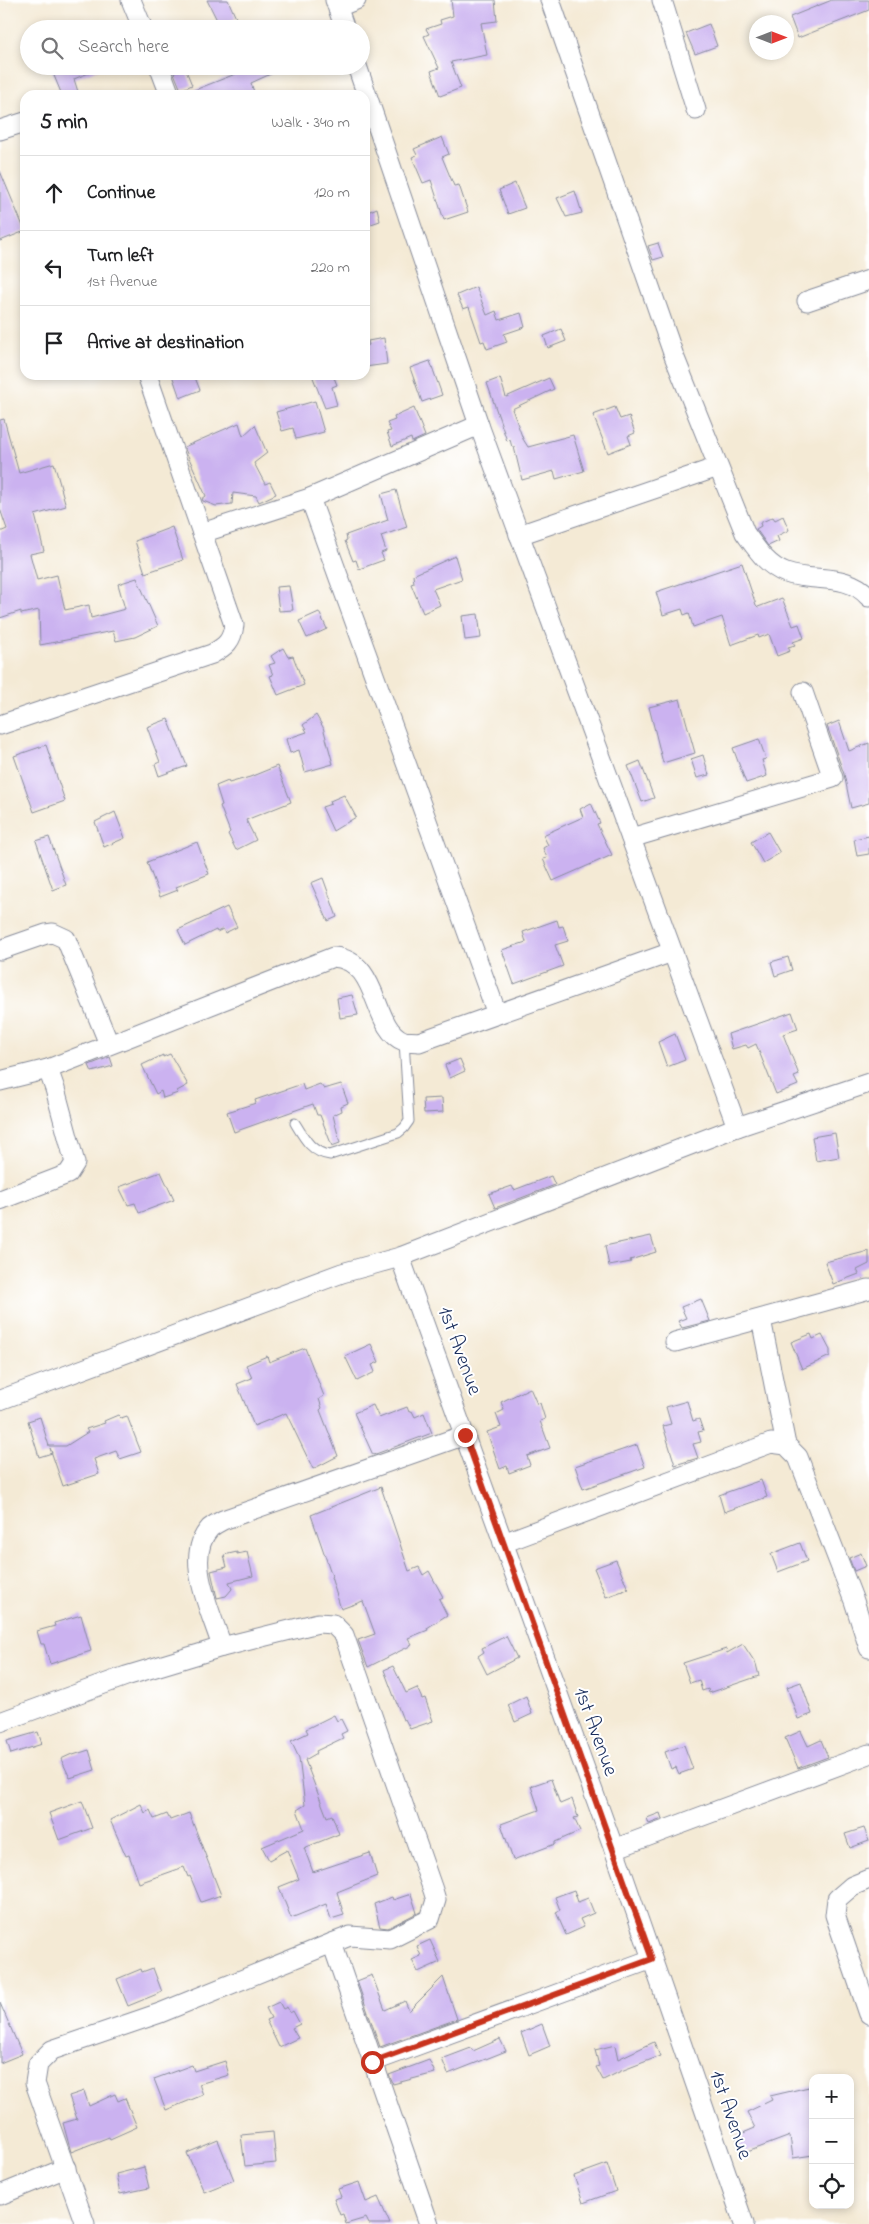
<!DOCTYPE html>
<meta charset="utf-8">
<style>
:root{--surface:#fff;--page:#f2f2f2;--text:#202124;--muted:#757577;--line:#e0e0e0}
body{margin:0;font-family:"Indie Flower",sans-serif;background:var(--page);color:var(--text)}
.controls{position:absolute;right:15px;bottom:15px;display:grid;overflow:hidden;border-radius:10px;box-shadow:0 2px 8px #0003}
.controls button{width:45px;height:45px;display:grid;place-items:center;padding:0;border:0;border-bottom:1px solid var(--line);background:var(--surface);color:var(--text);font:25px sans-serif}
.compass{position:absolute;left:749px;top:15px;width:45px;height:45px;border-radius:50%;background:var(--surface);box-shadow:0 2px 8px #0003;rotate:90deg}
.stop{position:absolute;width:15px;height:15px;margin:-11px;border:4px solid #c8321e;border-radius:50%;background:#fff}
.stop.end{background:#c8321e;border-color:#fff;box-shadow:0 1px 5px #0008}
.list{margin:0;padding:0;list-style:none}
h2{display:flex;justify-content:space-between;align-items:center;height:65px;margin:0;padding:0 20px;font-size:21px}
h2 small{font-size:16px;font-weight:400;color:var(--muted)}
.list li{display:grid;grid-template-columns:32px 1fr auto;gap:15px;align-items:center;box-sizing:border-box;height:75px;padding:0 20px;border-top:1px solid var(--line)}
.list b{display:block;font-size:19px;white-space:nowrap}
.list p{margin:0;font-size:16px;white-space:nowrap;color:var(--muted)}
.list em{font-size:16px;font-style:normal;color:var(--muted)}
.icon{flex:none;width:28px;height:28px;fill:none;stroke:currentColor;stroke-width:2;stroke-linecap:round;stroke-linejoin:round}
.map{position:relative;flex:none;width:869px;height:2224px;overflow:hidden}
.search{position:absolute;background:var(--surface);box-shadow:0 2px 8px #0003;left:20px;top:20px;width:350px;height:55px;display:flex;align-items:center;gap:12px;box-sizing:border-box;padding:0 18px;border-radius:28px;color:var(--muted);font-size:19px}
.panel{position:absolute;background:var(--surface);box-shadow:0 2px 8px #0003;left:20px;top:90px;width:350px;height:290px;border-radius:15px}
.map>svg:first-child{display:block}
</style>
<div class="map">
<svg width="869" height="2224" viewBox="0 0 869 2224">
<rect width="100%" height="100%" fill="#fff"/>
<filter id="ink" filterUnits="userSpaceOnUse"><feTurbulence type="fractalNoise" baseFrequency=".02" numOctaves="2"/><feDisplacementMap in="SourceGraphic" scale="10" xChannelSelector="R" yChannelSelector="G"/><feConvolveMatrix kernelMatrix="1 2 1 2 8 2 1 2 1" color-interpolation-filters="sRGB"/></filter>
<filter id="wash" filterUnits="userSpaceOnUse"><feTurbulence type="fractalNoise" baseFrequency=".0096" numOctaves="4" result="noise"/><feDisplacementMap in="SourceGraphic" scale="20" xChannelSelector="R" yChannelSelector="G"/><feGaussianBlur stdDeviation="1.12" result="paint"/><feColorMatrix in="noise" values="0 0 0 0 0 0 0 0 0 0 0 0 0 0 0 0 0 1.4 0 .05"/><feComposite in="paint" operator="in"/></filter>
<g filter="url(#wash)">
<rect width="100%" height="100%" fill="#f4ead5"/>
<g id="blocks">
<g fill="#cbb2f0">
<path d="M207,0H228L236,18L220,26Z"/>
<path d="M451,0H495L497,21L481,23L487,55L451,62L461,88L440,96L431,71L439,68L424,36L429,34L426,29L441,24L440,20L453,16Z"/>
<path d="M832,0H869V10L798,38L790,17Z"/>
<path d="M709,24L717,46L695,54L686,33Z"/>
<path d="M50,66H103V67L74,79L79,95H62Z"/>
<path d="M241,66H288L251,83L255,95H187V93L243,71Z"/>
<path d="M185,68L192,85L181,90L174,73Z"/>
<path d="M442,137L449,154L442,157L454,186L459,185L468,212L444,220L431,180L423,183L412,157L417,155L414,149Z"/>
<path d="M0,171L25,231L0,241Z"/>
<path d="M515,183L525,208L508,214L499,190Z"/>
<path d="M575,191L582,213L566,217L557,198Z"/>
<path d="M377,208L380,221L365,226V213Z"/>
<path d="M658,243L663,257L653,260L648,246Z"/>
<path d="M476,287L487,315L496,311L499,320L521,313L525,327L504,334L507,342L487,349L484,341L481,342L469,307L463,309L457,295Z"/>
<path d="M561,329L566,341L548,348L544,336Z"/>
<path d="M384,338L387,364L365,367V346L369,345L368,341Z"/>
<path d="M430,361L442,395L422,402L410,368Z"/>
<path d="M172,375H194L200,390L180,398Z"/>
<path d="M312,375H333L337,385L332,387L337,405L325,408Z"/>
<path d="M500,378L506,397L549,378L554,389L512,409L523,439L528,447L573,435L584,471L556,479L554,471L522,480L514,447H512L510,440L507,441L487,383Z"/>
<path d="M315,401L324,432L296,439L293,428L282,431L276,412Z"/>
<path d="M615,407L620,419L629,416L635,433L628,436L631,444L608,453L593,415Z"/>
<path d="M414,408L425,436L412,442L411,438L392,446L387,432L391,431L387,423L395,420L394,417Z"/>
<path d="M4,419L19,473L54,463L66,506L35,515L44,551L30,554L37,580L57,575L65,610L89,605L91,618L125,609L118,584L137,578L158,626L135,637L116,641L113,631L40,645L39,610L21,614V611L0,618V532L7,529L0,509V420Z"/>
<path d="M239,423L243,436L255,425L267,453L254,463L265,484L270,482L276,494L259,502L256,496L233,493L232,504L216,506L203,501L202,499L206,496L184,447Z"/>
<path d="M396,490L407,527L381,536L386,551L381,553L384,560L359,569L356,560L353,561L345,541L347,540L346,535L388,520L381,494Z"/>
<path d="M783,516L789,530L777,536L779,541L768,546L756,529L761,526L760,523L773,517L775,520Z"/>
<path d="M172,527L183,560L145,573L135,541Z"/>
<path d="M455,556L462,579L433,589L440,605L423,613L411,584L414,583L413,575Z"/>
<path d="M742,563L756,605L758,607L782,598L793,626L799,624L804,638L793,642L795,645L788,647L790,651L777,656L769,634L759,638L758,635L731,645L722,617L693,627L689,613L684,615L682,609L663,615L656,592Z"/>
<path d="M289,586L293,610L279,611L276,587Z"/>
<path d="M319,612L327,629L307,638L299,621Z"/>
<path d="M478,614L481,638L465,640L462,616Z"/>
<path d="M283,648L288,657L293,656L304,685L278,695L270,676L273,675L269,665L275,663L271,656Z"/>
<path d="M680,699L695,753L663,763L649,707Z"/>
<path d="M316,715L323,727L333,764L305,772L299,750L290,753L286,739L307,732L303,725Z"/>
<path d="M168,719L187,766L159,776L155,764L160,762L147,727Z"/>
<path d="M839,721L849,751L869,743V803L851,808L844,774L827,726Z"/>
<path d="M759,739L766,759L762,760L767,776L746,783L733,748Z"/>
<path d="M46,745L65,801L34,812L14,756Z"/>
<path d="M703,755L709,775L697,778L691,759Z"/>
<path d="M640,761L654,798L642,802L628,766Z"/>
<path d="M277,766L291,802L246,820L256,840L236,850L228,834L230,832L220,806L222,805L216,786L228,781L229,783L250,777Z"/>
<path d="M344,795L356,817L333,831L322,807L331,804L330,801Z"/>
<path d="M591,803L600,823L597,824L612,855L553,881L543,859L547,858L543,848L548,845L543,835L583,817L580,809Z"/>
<path d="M115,812L125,838L104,847L95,822Z"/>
<path d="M768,832L780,853L763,863L751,842Z"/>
<path d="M869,836V854L857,856L854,839Z"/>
<path d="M49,837L66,885L53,890L36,841Z"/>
<path d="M197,842L209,874L176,887L178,890L160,897L147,862Z"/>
<path d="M323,878L337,917L328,921L311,883Z"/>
<path d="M227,907L237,927L225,933L223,929L217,932L216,930L185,945L178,930Z"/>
<path d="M557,920L559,927L563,926L568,941L555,945L563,966L514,984L502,950L526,942L523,932Z"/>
<path d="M788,957L792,970L775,976L771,962Z"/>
<path d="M352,995L358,1015L340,1018L337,998Z"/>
<path d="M792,1012L798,1029L783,1034L799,1075L794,1077L798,1085L776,1094L756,1044L748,1048L746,1045L732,1049L728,1034Z"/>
<path d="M675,1034L685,1060L667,1067L658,1042Z"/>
<path d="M170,1054L188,1085L177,1091L178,1093L163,1098L161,1091L156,1094L142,1065L163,1055V1057Z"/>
<path d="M110,1057L113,1066L92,1072L89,1065Z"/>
<path d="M460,1059L465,1071L450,1078L445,1065Z"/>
<path d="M302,1084L304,1090L320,1084L324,1089L341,1084L348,1103L341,1106L342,1111L333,1115L340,1143L332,1146L320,1115H317L313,1104L234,1132L227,1112L256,1103L255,1100Z"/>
<path d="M442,1098L443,1112L424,1113L423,1099Z"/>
<path d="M835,1133L839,1157L816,1161L812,1137Z"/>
<path d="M161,1172L174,1200L139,1213L135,1203L128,1205L119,1187Z"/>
<path d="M551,1176L555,1185L495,1208L489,1194L512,1186L514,1190Z"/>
<path d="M651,1236L656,1252L630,1260L631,1262L609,1266L605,1246Z"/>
<path d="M869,1251V1264L857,1270L859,1274L833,1284L825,1262Z"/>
<path d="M701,1299L710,1321L682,1328L678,1321L686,1318L681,1307Z"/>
<path d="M811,1334L813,1339L822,1335L830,1350V1356L802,1369L791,1342Z"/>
<path d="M371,1344L379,1362L372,1365L375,1372L357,1381L345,1356Z"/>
<path d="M305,1348L324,1396L319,1399L322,1408L320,1410L338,1456L313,1469L286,1413L254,1426L237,1384L252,1378L246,1365L267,1356L269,1362Z"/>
<path d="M530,1388L537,1404L540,1403L545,1419L540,1421L550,1448L527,1456L530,1465L509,1473L507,1466L500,1469L487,1432L501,1427L496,1414L504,1410L501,1402Z"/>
<path d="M687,1401L693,1421L699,1419L703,1431L698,1432L701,1442L693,1444L698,1458L675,1465L663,1426L671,1424L666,1407Z"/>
<path d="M373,1405L379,1418L407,1407L409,1412L412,1411L415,1417L424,1413L432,1433L373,1455L354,1413Z"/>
<path d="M118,1415L121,1418L127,1416L141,1452L120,1459L116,1451L94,1459L99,1474L63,1486L50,1448L52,1453L39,1457L28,1421L40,1417L49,1446H66L88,1432L86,1429L105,1423L104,1421Z"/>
<path d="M637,1445L645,1467L583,1489L575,1466Z"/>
<path d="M761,1480L767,1497L724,1512L719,1495Z"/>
<path d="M381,1487L409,1571L419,1567L423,1575L429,1571L443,1597L439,1599L447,1615L427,1628L428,1630L408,1638L412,1645L368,1667L358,1640L375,1634L363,1601L341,1609L331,1577L332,1576L311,1515Z"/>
<path d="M800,1543L807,1561L778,1572L771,1554Z"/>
<path d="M237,1552V1554L247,1552L253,1576L229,1582L232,1589L226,1596L217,1598L211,1571L227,1567L224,1555Z"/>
<path d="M861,1553L866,1566L854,1571L849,1558Z"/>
<path d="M616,1560L628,1589L606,1597L594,1568Z"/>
<path d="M81,1615L91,1651L50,1664L44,1644H41L37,1631L55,1626L54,1623Z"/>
<path d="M506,1636L517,1658L487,1674L478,1656L484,1652L482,1648Z"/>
<path d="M743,1644L756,1664L759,1676L709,1693L708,1689L702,1691L699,1680L690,1683L683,1663L726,1649L727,1653Z"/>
<path d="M393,1666L406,1693L417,1688L422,1699L425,1698L433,1721L410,1729L405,1719L403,1720L384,1670Z"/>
<path d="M801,1682L812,1714L798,1719L787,1687Z"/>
<path d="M526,1696L532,1714L515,1722L508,1705Z"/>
<path d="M334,1715L337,1721L341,1719L347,1731L341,1734L343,1738L316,1751L317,1753L305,1760L327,1817L332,1815L339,1834L304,1848L313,1872L370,1853L377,1876L337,1892L344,1915L331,1919L326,1904L291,1918L279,1887L299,1879L287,1850L269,1860L262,1847L304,1829L297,1810L305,1805L299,1758L291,1741L308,1733L306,1729Z"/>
<path d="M801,1731L808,1746L821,1740L828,1757L798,1768L785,1738Z"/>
<path d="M38,1732L42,1744L11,1754L7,1741Z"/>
<path d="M684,1745L693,1769L679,1774L676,1767L671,1769L665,1752Z"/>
<path d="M89,1750L95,1770L70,1778L61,1759L72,1754L73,1755Z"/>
<path d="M551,1779L560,1804L572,1799L578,1817L574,1818L580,1831L555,1842V1844L513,1860L501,1824L539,1810L531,1786Z"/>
<path d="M82,1801L92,1828L59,1840L49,1813Z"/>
<path d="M141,1804L145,1813L150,1810L154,1819L167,1814L170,1820L189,1813L221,1895L201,1902L190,1876L188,1877L184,1867L139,1883L129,1855L126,1856L110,1820Z"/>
<path d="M660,1813L662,1819L649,1824L647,1818Z"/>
<path d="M864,1828L869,1841L850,1848L845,1834Z"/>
<path d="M574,1890L578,1902L588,1898L594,1913L580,1919L584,1927L566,1935L556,1912L560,1910L555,1897Z"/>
<path d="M411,1894L417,1913L388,1928L380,1927L374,1904L392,1897L393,1900Z"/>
<path d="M430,1940L440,1962L418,1972L412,1960L421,1956L417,1946Z"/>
<path d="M153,1968L162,1992L128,2006L117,1979L141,1969L142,1972Z"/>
<path d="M372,1975L385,2010L405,2001L409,2011L443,1977L457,2019L380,2047L357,1981Z"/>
<path d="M279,2002L283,2009L287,2007L290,2013L293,2011L300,2024L292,2028L298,2038L279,2047L266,2020L271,2018L266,2008Z"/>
<path d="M0,2003L22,2054L0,2063Z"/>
<path d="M542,2024L550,2046L529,2055L521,2033Z"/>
<path d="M500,2039L506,2051L448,2074L442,2059L471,2048L473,2051Z"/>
<path d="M654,2042L660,2056L621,2071L603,2080L596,2067L599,2066L595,2050L615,2045L618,2059Z"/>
<path d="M429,2060L435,2073L393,2084L389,2075Z"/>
<path d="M225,2061L229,2075L199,2084L203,2095L166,2110L154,2079L192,2065L194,2071Z"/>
<path d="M813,2086V2155L793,2158L790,2136L742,2154L736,2136L755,2128L747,2112L772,2100L770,2096Z"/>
<path d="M84,2091L89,2106L115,2094L118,2101L125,2098L137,2127L110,2139L109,2137L71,2152L63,2123L77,2119L69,2096Z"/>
<path d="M273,2132L276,2163L245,2166L241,2135Z"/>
<path d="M218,2140L234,2180L204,2192L187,2153Z"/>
<path d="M607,2164L616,2191L583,2203L574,2176Z"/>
<path d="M144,2167L149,2188L120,2194L116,2174Z"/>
<path d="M359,2182L366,2202L378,2197L390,2224H369L366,2218L346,2224L343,2214L340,2215L334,2199L341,2197L338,2189Z"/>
</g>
</g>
</g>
<g filter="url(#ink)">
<use href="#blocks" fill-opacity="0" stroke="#888c9a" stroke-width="1"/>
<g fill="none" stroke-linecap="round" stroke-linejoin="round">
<defs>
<path id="service" d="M295,1123C304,1138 312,1153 330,1155L398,1133L404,1128L409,1121L404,1041"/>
<g id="minor">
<path d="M131,0L143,29"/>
<path d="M335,0L345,29"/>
<path d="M550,0L674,356L745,533C756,548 767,566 786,573C814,583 847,572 869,597"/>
<path d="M662,0L696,110"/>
<path d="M338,7L356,0"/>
<path d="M159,66L170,95"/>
<path d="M357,66L479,425L737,1127"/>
<path d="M0,130L25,122"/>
<path d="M807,301L869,280"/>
<path d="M479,425L310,498L497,1014"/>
<path d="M202,533L310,498"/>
<path d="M519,535L718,467"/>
<path d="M0,725L212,654C226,646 232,641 234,625L147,375"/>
<path d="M631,838L833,778L803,692"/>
<path d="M0,950L46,934L53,933L66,939L109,1044"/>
<path d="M0,1081L48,1069"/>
<path d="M0,1200L68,1174L75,1163L55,1089L48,1069L333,957C381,960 371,1029 404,1041C408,1042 414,1041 419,1042L672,952"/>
<path d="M400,1257L614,1849L744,2224"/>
<path d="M761,1319L786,1445"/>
<path d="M675,1342L869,1289"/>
<path d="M0,1400L342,1273L400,1257L737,1127L869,1083"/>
<path d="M503,1543L771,1443L786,1445L798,1457L854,1601L869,1648"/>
<path d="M0,1722L126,1676L222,1647"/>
<path d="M614,1849L869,1754"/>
<path d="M869,1879L852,1886L837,1899L835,1915L869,2014"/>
<path d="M372,2062L652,1959"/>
<path d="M0,2195L66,2168"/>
<path d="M85,2224L35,2083L38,2064L52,2050L160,2013L332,1943"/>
<path d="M429,2224L332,1943L350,1936L390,1939L430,1919L436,1900L433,1890L344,1635L333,1624L318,1623L222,1647C213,1615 182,1558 210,1528C214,1525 219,1522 223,1520L465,1435"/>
</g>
</defs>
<use href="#service" stroke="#888c9a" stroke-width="11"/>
<use href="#minor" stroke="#888c9a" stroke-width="21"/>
<use href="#service" stroke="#fff" stroke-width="9"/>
<use href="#minor" stroke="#fff" stroke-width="19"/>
</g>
</g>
<g fill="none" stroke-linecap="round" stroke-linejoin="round" filter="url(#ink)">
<path stroke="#c8321e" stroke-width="6" d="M372,2062L652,1959L465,1435"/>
</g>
<g text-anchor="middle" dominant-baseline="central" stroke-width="4" stroke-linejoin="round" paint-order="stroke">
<g font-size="21" fill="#1b2f5e" stroke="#fff">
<text transform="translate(459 1351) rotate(70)">1st Avenue</text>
<text transform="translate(595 1732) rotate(70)">1st Avenue</text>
<text transform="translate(730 2115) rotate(71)">1st Avenue</text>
</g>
</g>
</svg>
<div class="controls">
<button>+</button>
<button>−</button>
<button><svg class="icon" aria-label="locate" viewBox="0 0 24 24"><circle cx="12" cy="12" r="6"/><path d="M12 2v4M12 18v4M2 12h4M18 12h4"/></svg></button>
</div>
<svg class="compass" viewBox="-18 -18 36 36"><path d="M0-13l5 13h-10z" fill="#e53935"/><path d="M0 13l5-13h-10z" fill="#757577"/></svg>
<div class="stop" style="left:372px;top:2062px"></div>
<div class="stop end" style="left:465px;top:1435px"></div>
<div class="search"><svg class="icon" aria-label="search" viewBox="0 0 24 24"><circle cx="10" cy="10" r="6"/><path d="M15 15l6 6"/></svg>Search here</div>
<section class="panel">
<h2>5 min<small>Walk · 340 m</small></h2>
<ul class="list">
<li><svg class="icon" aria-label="ahead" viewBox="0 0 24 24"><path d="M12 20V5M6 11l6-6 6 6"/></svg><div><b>Continue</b></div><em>120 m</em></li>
<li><svg class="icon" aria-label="left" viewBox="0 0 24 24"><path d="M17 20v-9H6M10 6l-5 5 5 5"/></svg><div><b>Turn left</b><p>1st Avenue</p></div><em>220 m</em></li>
<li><svg class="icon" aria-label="arrive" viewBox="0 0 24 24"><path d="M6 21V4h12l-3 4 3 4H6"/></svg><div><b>Arrive at destination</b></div></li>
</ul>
</section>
</div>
